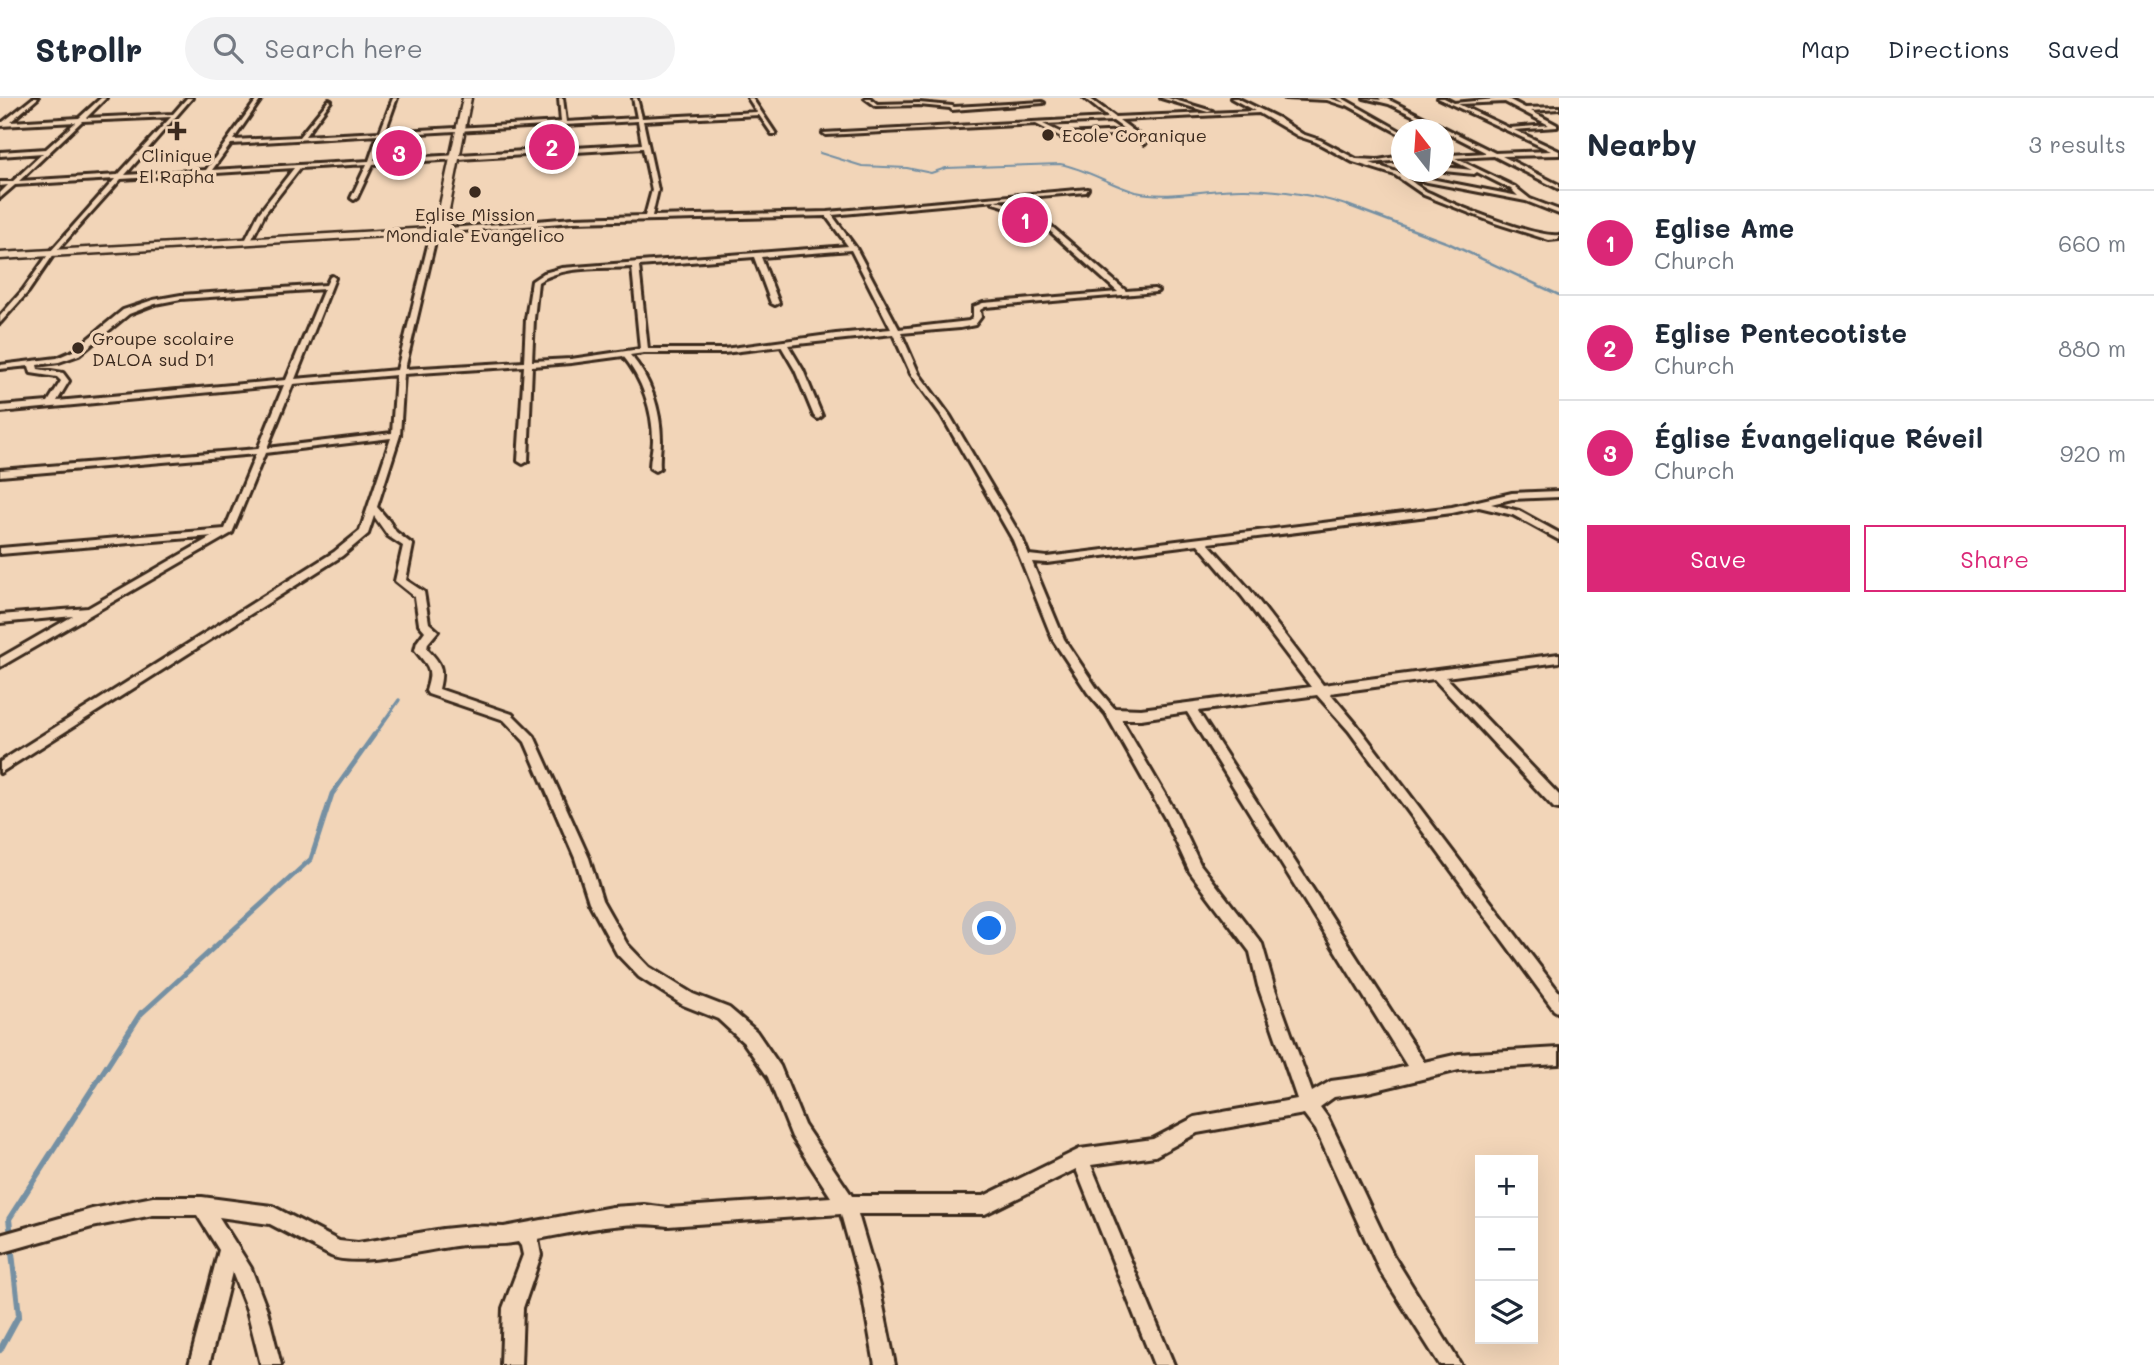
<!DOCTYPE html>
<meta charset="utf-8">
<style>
:root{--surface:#fff;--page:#f2f2f3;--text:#1f2937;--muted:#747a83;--line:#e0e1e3;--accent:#db2777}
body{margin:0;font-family:Mali,sans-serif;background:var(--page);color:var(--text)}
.controls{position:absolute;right:21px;bottom:21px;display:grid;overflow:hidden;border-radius:0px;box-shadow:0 7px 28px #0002}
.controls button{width:63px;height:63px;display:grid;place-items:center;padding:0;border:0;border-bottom:2px solid var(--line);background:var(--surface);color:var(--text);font:35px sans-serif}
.compass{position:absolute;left:1391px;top:21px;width:63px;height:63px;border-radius:50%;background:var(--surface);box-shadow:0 7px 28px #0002;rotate:343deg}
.you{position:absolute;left:990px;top:831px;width:24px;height:24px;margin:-18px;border:5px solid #fff;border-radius:50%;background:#1a73e8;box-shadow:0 0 0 10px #1a73e833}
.badge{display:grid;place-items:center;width:46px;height:46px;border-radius:50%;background:var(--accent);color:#fff;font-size:23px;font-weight:700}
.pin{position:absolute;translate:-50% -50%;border:4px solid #fff;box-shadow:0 2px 7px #0006}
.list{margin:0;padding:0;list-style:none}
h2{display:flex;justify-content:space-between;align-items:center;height:91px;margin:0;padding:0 28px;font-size:30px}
h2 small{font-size:23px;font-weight:400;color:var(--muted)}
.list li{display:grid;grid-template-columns:46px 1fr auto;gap:21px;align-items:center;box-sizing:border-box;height:105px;padding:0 28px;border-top:2px solid var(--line)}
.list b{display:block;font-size:26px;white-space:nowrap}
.list p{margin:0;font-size:23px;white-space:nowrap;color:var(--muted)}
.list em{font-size:23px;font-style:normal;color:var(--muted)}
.actions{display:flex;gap:14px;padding:21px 28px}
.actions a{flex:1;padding:16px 0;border:2px solid var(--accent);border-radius:0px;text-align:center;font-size:24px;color:var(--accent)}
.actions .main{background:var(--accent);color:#fff}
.icon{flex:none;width:38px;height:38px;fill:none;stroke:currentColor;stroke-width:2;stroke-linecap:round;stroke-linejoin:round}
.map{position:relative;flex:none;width:1559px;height:1267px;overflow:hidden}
header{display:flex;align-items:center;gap:42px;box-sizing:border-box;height:98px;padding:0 35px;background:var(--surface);border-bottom:2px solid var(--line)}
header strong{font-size:33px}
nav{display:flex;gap:38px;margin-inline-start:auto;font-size:24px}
.search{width:490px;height:63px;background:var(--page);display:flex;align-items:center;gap:18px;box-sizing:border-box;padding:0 24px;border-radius:38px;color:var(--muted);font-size:26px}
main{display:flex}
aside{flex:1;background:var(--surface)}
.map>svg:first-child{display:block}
</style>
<header>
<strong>Strollr</strong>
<div class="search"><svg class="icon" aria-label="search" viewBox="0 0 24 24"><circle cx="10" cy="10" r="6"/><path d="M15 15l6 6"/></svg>Search here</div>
<nav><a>Map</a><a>Directions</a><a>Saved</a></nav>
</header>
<main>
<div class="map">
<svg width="1559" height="1267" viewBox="0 0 1559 1267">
<rect width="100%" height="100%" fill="#f2d5b8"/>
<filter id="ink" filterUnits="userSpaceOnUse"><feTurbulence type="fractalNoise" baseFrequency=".0143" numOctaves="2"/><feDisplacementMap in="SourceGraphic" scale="14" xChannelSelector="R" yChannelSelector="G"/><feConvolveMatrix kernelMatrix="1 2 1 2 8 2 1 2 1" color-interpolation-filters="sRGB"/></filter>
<g filter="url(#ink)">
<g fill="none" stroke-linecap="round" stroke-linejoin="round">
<path stroke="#7590a3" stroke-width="2" d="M820,55L862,68L907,70L931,75L946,70L1060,66C1087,71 1110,87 1136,94C1171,102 1210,90 1245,91C1281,92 1318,97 1351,109"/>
<path stroke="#7590a3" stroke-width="2.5" d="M1347,107L1448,145L1559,197"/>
<path stroke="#7590a3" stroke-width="3.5" d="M373,639L399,602"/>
<path stroke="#7590a3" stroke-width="5" d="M140,917L311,761L332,696L374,637"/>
<g stroke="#7590a3" stroke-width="6">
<path d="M11,1137L9,1121L141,915"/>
<path d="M0,1252L19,1217L11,1146"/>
</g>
<defs>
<g id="street">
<path d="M33,0H38L10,24L79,20L101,0H106L86,20L173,16L187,0H192L125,77L206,72L258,0H262L233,42L299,39L329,2L331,3L305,38L380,34L393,0H397L385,34L561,24L559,0H563L566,24L637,20L633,0H637L642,20L757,14L748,0H752L776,36H772L759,17L643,23L658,92L652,118L828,114L1088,91L1086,94L995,102L1036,115L1126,193L1154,191L1158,193L1156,194L985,209L980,212L981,219L975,227L960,230L901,235L919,276L950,318L1023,442L1029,457L1047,459L1452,409L1512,395L1559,393V399L1512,401L1491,406L1519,413L1559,435V442L1513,417L1479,409L1452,415L1208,445L1250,492L1323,587L1559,556V564L1446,579L1559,697V711L1554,710L1434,581L1330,595L1357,627L1559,894V915L1554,912L1349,633L1317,597L1198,613L1424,964L1459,956L1559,950V966L1459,972L1368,994L1334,999L1320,1009L1328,1020L1393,1157L1461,1267H1440L1379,1171L1316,1032L1304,1016L1197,1035L1155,1058L1091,1067L1174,1267H1154L1076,1071L985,1116H858L879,1188L895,1267H875L861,1188L841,1116L668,1128C623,1122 582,1133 538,1141L541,1157L523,1210L521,1267H501L503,1210L523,1157L521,1148L518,1144C500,1148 482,1145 464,1147C431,1150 358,1170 331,1158L270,1126L219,1119L251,1170L267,1212L281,1267H261L247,1212L232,1174L209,1267H189L219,1152L197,1117H153L92,1129L0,1155V1137L92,1111L153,1099H202L272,1108L339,1143L358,1145L443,1131L472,1128L504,1129L612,1109L644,1107L668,1110L831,1099L792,1039L768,979L744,945L718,921L683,907L639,879L617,856L589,804L575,760L525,644L504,622L428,596L426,593C433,570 429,570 415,552L417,544L425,533L419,526L415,499L395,483L403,448L388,438L374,418L368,436L342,458L0,675V664L334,454L360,433L391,340L265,355L232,435L0,569V560L73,518L0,525V517L88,510L213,438L0,456V450L225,431L256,356L0,378V372L258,351L284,287L0,314V308L48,304L61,283L57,279L31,275L29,268L0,271V267L57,260L73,253L123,212L153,202L181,197L326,187L330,179L332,178L335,180L295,281L397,272L431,135L434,133L437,135L405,271L524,264L526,221L532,183L544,175L562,170L848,148L826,118L573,124L449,134L446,132L449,130L573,120L645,118L652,92L643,50L373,66L357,100L354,102L351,100L367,66L300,70L265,115L251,143L248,145L245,143L259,115L294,70L121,81L54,156L28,194L0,225V218L23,192L50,154L115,81L15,87L0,100V95L8,87L0,88V84H12L43,55L0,58V54L46,51L76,24L0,28V24H3ZM171,19L118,77L19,83L82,23ZM638,23L642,46L374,62L384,37ZM378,37L369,63L212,72L231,46ZM995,102L993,105L1032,117L1118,194L983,205L973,209V219L969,223L899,231L856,150L832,117ZM851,152L891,231L836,236L724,251H648L639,168L754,159L771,205L775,207L779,205L761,159ZM632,169L640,251L571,261L532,263L534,221L538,184C564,167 602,171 632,169ZM324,191L286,282L57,303L69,283L63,275L38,271L37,267L59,264L79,257L129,216L155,206L181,201ZM893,236L911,276L942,318L1013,442L1053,542L1088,595L1106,616L1166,722L1190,774L1250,854L1258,888L1297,1001L1195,1019L1153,1041L1080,1051L984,1098H852L804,1027L780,968L756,933L729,910L693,896L649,869L627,846L602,802L589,760L534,638L512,616L439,591C444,571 441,565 427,551L428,545L438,533L429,525L424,494L406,482L413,447L396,434L389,423L377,409L400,337L404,276L524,268L518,363L523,366L528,363L532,268L571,265L623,258C642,280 653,313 653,342C653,351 650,360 650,370L655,373L660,370C659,360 661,351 661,342C661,312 650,279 630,257L644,255H724L781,248L795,272L814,318L818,321L822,318L803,272L788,247ZM396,277L392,335L267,350L293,286ZM1198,446L1242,498L1311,589L1141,611L1114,610L1096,589L1064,541L1032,464L1047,465ZM1187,614L1407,968L1368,978L1331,983L1312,994L1274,888L1262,846L1200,766L1176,715L1121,621H1141Z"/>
<path d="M865,0H870L877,6L919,5L952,8L954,9L1042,4L1044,5L952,12L950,10L919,7L876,8Z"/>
<path d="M1084,0H1089L1115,19L1255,13L1231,0H1237L1278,20L1302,36L1320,42L1356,61L1378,62L1402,58V62L1370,65L1400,75L1518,98L1511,91L1477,74L1474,76L1444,73V69L1472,72L1444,58V54L1450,57L1487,55L1444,33V32L1389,6L1364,0L1381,2L1379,0H1385L1495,55L1551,53L1438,0H1444L1454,5L1506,0L1525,10L1559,9V11L1531,13L1557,27V29L1514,32L1559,53V57L1502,58L1559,87V91L1494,58L1455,60L1515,89L1530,101L1559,112V116L1526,103L1407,80C1414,85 1422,92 1430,95C1454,107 1535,140 1559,137V141L1549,142L1495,125L1424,97L1395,77L1353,64L1316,44L1298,38L1259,15L1119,22L1147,43L1145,46L1130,36L1063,40L1036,26L826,37L823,35L1109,20ZM1505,4L1549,27L1509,30L1458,6ZM1113,23L1127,33L1064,36L1043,26Z"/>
<path d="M1161,0H1168L1212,13L1208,14Z"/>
<path d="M1285,0H1329L1345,5L1337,0H1342L1402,34V37L1347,7L1345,8L1327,2Z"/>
</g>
<path id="secondary" d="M463,0H471L447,122L454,132L453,134L0,161V155L430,130L429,126L437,121Z"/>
</defs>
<use href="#street" stroke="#3b2a1e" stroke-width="6"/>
<use href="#secondary" stroke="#3b2a1e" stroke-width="5"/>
<use href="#street" fill="#f2d5b8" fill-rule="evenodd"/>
<use href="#secondary" fill="#f2d5b8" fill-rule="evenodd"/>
</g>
</g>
<g fill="#3b2a1e" stroke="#f2d5b8" stroke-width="2.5">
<path d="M173.5 22.5h7v7h7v7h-7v7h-7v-7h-7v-7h7z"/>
<circle cx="1048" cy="37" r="7"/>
<circle cx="475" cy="94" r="7"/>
<circle cx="78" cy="250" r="7"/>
</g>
<g text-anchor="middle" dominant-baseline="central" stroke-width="7" stroke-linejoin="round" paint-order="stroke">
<g font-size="18" fill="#3b2a1e" stroke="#f2d5b8" text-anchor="start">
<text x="1062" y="37">Ecole Coranique</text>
<text x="177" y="57" text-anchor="middle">Clinique<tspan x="177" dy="21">El Rapha</tspan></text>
<text x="475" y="116" text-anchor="middle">Eglise Mission<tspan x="475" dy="21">Mondiale Evangelico</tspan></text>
<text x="92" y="240">Groupe scolaire<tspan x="92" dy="21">DALOA sud D1</tspan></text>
</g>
</g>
</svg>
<div class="controls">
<button>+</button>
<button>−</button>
<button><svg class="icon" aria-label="layers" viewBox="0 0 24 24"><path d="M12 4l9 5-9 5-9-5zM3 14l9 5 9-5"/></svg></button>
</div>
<svg class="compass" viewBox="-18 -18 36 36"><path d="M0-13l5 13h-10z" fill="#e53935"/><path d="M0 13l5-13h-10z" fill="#747a83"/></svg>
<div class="you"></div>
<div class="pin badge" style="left:1025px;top:122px">1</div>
<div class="pin badge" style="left:552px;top:49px">2</div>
<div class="pin badge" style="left:399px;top:55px">3</div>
</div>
<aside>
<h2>Nearby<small>3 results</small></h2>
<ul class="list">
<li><span class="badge">1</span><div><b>Eglise Ame</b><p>Church</p></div><em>660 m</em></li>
<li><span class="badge">2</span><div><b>Eglise Pentecotiste</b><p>Church</p></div><em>880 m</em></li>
<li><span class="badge">3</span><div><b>Église Évangelique Réveil</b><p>Church</p></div><em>920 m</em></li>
</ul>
<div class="actions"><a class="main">Save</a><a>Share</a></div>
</aside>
</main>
